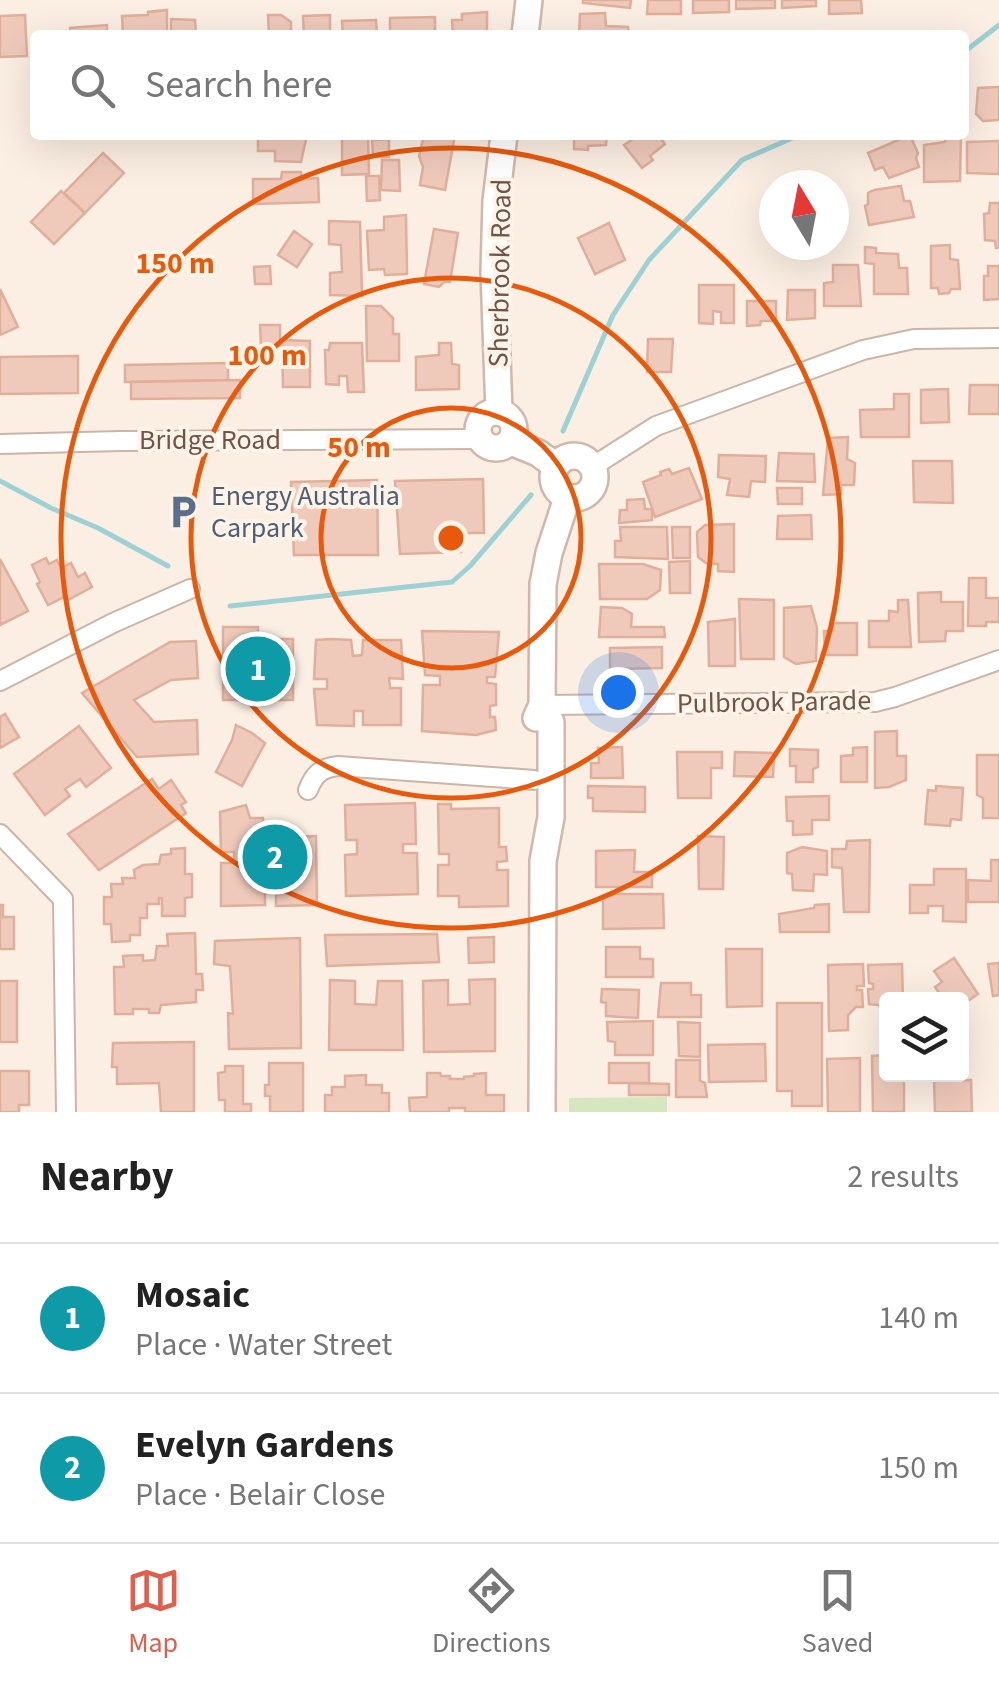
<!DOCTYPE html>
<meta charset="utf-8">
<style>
:root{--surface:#fff;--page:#f6f6f6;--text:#222;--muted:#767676;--line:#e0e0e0;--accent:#df5f4c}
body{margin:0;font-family:"Source Sans 3",sans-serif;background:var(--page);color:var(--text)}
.controls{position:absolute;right:30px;bottom:30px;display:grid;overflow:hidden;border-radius:10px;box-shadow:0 10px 40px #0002}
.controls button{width:90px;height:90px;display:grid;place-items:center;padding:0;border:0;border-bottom:2px solid var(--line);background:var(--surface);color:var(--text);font:50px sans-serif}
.compass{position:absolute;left:759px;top:170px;width:90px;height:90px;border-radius:50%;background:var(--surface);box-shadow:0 10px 40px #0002;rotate:350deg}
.you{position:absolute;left:618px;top:692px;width:35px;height:35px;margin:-25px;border:8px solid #fff;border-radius:50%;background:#1a73e8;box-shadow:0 0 0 15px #1a73e833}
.badge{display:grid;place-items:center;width:65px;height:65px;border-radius:50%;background:var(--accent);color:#fff;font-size:32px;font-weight:700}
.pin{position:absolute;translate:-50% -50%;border:5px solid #fff;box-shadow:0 2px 10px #0006}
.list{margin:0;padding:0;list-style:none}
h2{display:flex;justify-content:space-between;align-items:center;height:130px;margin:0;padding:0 40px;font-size:42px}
h2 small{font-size:32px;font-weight:400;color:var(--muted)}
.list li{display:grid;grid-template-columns:65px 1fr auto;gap:30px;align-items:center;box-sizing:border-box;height:150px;padding:0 40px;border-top:2px solid var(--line)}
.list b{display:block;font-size:38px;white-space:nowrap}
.list p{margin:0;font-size:32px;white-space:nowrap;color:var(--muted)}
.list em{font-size:32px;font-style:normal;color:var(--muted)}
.icon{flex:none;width:55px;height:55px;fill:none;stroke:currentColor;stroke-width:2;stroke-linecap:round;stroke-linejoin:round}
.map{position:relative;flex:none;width:999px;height:1112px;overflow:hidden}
.search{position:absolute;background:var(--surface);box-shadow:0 10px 40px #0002;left:30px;right:30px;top:30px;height:110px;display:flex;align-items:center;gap:25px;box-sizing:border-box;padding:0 35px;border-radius:10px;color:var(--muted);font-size:38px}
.sheet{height:430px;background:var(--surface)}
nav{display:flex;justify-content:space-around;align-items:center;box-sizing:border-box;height:140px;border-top:2px solid var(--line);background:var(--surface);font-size:28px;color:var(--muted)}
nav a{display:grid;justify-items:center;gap:5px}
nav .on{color:var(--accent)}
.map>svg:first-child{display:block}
</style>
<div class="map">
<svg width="999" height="1112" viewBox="0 0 999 1112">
<rect width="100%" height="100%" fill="#fbeee2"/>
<path fill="#d4e7c1" d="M667,1097V1112H569V1098Z"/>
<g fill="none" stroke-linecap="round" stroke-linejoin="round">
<g stroke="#9ed1d4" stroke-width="5">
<path d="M964,52L999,25"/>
<path d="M563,431L613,315L649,260L742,160L799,135"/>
<path d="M0,481L51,508L98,528L168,566"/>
<path d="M230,606L452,582L470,566L531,495"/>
</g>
</g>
<g fill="#efcabb" stroke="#e0af9c" stroke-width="2.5">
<path d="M583,0H631L630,8L583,3Z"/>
<path d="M648,0H681V14H647Z"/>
<path d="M695,0H729V12L693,13V1Z"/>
<path d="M736,0H775V8L736,9Z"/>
<path d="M782,0H816V6L782,8Z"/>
<path d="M829,0H861L862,13L829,14Z"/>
<path d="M167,10V35H123L122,16L148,15V12Z"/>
<path d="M487,12V35H453L452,20H462V14Z"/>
<path d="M605,13L606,26L628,27L629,35H579L580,14Z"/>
<path d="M25,15L27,56L0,57V16Z"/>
<path d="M268,15H281L291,22V35H269Z"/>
<path d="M330,15V35H304L303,16Z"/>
<path d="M435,17V35H390V18Z"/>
<path d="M171,19L195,20L196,34L202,35H171Z"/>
<path d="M376,20L377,35H343L342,21Z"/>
<path d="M107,25V35H71L70,28Z"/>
<path d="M999,87V120L983,121L976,114L978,88Z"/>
<path d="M258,135H307L301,162L275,161V151H258Z"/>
<path d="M342,135H368L369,174L342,175Z"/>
<path d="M424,135H455L445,190L420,185L423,167L419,156Z"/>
<path d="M574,135H607L606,145L588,146V150L574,149Z"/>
<path d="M639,135H658L665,144L650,156L653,160L642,168L624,145Z"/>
<path d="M910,135L918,153L916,158L919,167L889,178L883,167L875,170L868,153Z"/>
<path d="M945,135H961L960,181L924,182V145L945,142Z"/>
<path d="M389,139V157H373L372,140Z"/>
<path d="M999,141V174L967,173V142Z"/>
<path d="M103,153L124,173L85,213L64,193Z"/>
<path d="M382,160H399L400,191L381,190Z"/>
<path d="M282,172H301L302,179L318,178L319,202L253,204V179H281Z"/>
<path d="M366,176H379L380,200L367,201Z"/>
<path d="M901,186L904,201H910L914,217L869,225L865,206L868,204V193L874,190Z"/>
<path d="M61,191L85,213L54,244L31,222Z"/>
<path d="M990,203H999V248H996L995,241L985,240L984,214L989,213Z"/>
<path d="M406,215L407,274L385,275L384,269L369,270L367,231L384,230V217Z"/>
<path d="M329,221L360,222L362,296L330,295V273L342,272L341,245L329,244Z"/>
<path d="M609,223L625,260L595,274L578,238Z"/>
<path d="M434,229L458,233L450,282H444L439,287L424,284Z"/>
<path d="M294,231L312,244L297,267L278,255Z"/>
<path d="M950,245V259L958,260L960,289H951L949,293L939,294L938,288H931V246Z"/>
<path d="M865,247L876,248V253L898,254L899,268H907L908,294H874V264L865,263Z"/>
<path d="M833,265H858L861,306H824V283L833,282Z"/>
<path d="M270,266L271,284H255L254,267Z"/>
<path d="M988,266H999V299L984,300V276H988Z"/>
<path d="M699,285H734V323H721V312L713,311V324L699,323Z"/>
<path d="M0,289L18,327L0,335Z"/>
<path d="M788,290H815V318L787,320Z"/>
<path d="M747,301H776V321H761L760,325L747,326Z"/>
<path d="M366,306H381L393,318V334H399V361H367Z"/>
<path d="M260,325H280V346H261Z"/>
<path d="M648,339H673L671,372H647Z"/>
<path d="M282,340L310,341V387H283Z"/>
<path d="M330,343H362L364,392H348L347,376H339V385L326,384L325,350H329Z"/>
<path d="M439,343H451L452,364L459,365V389L416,390V357L439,355Z"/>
<path d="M78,356V393L0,394V357Z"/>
<path d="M228,363V380L125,382V365Z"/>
<path d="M240,380V398L131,399V382Z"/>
<path d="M970,385H999V414H969Z"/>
<path d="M948,389L949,422L921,423V390Z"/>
<path d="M894,394H909V437H861L860,410L894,409Z"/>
<path d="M848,437L847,459L855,463L854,485H841V494L823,495L828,438Z"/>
<path d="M779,453L814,454L815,482L777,481Z"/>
<path d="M719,455L766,456L765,482L751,481L749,497L727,495L730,479L718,477Z"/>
<path d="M913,461H952L953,503L914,502Z"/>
<path d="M689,468L702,499L655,517L643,482L661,475L660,472L669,469L672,474Z"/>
<path d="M483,479L484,533H461V552L400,554L395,481Z"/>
<path d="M377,480L378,555H294L291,482Z"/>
<path d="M777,488H802V504H778Z"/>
<path d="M644,499L645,509H652V520L619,523L620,510H627V500Z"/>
<path d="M811,515L812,539H777L778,516Z"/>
<path d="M734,524V572L718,571V564L706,563L698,557L697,532L705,525Z"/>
<path d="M620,527H667L668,559L615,557V541H621Z"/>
<path d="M672,527H690V558H673Z"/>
<path d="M46,558L49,564L57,560L61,568L71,563L78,577L85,573L92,587L68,600L66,596L48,605L37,584L40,582L32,565Z"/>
<path d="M0,559L28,611L0,625Z"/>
<path d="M690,561V593H670L669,562Z"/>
<path d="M599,564H643L661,570L660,590L647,599H600Z"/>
<path d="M969,578H986V598H999V622H986V626H968Z"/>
<path d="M941,592V602H963V631H946L945,641L919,642L918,593Z"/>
<path d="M739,599L774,600V659H741Z"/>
<path d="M898,600H908L911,647H869V621H889V611L898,612Z"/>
<path d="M811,606L817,628L816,661L796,664L784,657V608Z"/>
<path d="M601,607L622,608L632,614L631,627H664L665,637H599Z"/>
<path d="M735,619V666H709L708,622Z"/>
<path d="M833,623H857V655H825L824,631H832Z"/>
<path d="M223,627H258V639H293V700H223Z"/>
<path d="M422,631L499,632L495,677H487V683L496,684V705L490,706V717H495L496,730L476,735L422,731L423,685H440V676L425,675Z"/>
<path d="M332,639L351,640L353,656L362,655L363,640H401L403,679L389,678L390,688H401V725H363V711H354V726L317,725L314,689H327V679H314L316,640Z"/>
<path d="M196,641L198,678L171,680L134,700L154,722L197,720L198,754L137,757L82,693L170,642Z"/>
<path d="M662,647V668L610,669V648Z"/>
<path d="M5,714L19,737L0,748V717Z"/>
<path d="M236,725L252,733L265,743L242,786L216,772L232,740Z"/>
<path d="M79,726L111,768L86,787L80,779L65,789L70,796L45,815L14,774Z"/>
<path d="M897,731V756H906V780L889,787L875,788V732Z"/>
<path d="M622,747L623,778H591V763H599L598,748Z"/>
<path d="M867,747V782H841V756L853,755V748Z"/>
<path d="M790,749L818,750V767L813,769V782H796V766H790Z"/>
<path d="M677,752H722V768H711V798H678Z"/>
<path d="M735,752L774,753L773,777L734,776Z"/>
<path d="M977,755H999V818H983V798L977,795Z"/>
<path d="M152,779L159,789L171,780L186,802L181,805L186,813L99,870L68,834Z"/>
<path d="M588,786L645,787V812L593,811V798H588Z"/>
<path d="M936,786L963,788L961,820L951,819L950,826L925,824L928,790L936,791Z"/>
<path d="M829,796V820H812V834L793,835V821H787L786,797Z"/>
<path d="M415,803L416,844H403V853H417L418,894L346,896L345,855L357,854V840H346L345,805Z"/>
<path d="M438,804H451V809L499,808V847H506L507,861L497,862V870H508V906L459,907V896H438V865H449V854H439Z"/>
<path d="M246,805L250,818H263V849H275V837L316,836L317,905L276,906V893H265V905L221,906V863H234V852H221L220,812Z"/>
<path d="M698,836L724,837L723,889H699Z"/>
<path d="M870,840L869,912H844L842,868L832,867V849H846L847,841Z"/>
<path d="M802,847L827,851V875L814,874L813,891L793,890L792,874L787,873V853Z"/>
<path d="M185,848V874H192V897L185,898V916H162V898H159V904H147V918H140V935H130V941L112,942L111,924H104V897H112L111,884H123L122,878H135L134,870L143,865L159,864L161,855L171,854V849Z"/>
<path d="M635,850L634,872H652V887H596V851Z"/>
<path d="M991,860H999V902H968V880L991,881Z"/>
<path d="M934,869H966V922L943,921V906H928V913H910V885H934Z"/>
<path d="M610,894H663L664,928L603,929V897Z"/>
<path d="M829,904V932H780L779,914L814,908L815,905Z"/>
<path d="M0,905H3V917H14V949H0Z"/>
<path d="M195,933L196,974H202L203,990H196V1002L161,1005L159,1013H149V1009H133V1014H115L114,967H124L123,956L143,955V961L155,960L157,946H168L167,934Z"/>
<path d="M437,934L439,962L327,966L325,935Z"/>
<path d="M494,937V962L469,963L468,938Z"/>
<path d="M300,938L301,1048L229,1049L228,1013L233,1014L230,966L214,964L215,941Z"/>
<path d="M606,947H640V959H653V977H606Z"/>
<path d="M726,949H762V1006L727,1007Z"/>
<path d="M954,958L978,994L962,1005V999H943L935,987L942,982L934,971Z"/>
<path d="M999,963V995L993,996L988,964Z"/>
<path d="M863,964L864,986H857V990H862L863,1007H856L848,1015V1030L829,1031L828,965Z"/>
<path d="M902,964L903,999H886L885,1031L884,1011L878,1005L869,1004L868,989H873V984L869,983L868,965Z"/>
<path d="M495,979V1051L424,1052L423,981L448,980V1005L470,1004L469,980Z"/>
<path d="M330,980L355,981V1004L376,1005L378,981H402L403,1050H329Z"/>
<rect x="0" y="981" width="17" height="61"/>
<path d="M661,983H691V995H701V1017H658Z"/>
<path d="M602,989L639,990L638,1018L606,1016V1003L601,1002Z"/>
<path d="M777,1003H822V1106H792V1091H777Z"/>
<path d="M653,1021V1055H615V1042L608,1041L607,1022Z"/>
<path d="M678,1022L700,1023V1057L679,1056Z"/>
<path d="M194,1042V1112H161L159,1083L117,1084V1067H112L113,1043Z"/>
<path d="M765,1044L766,1081L709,1082L708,1045Z"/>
<path d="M886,1055V1074H904V1112H873L872,1056Z"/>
<path d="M860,1058V1112H828L827,1059Z"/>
<path d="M676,1060H700V1081L705,1083L707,1097H676Z"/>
<path d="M269,1063H303V1112H270V1096H265V1085H269Z"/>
<rect x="609" y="1063" width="40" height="20"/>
<path d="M225,1066H243V1104H251V1112H225V1100H219L218,1073L225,1072Z"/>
<path d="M0,1071H29V1105H19V1112H0Z"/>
<path d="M427,1073H440L441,1076H450V1079H464V1077L474,1076V1074L486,1073V1095H504V1112H465V1108H449V1112H410L409,1098L427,1097Z"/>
<path d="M366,1075V1085H382V1093H389V1112H325V1095H332V1087H345V1076Z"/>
<path d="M971,1080L972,1112H935L934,1081Z"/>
<path d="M629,1083L669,1084V1095H629Z"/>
</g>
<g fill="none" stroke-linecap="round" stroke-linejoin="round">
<defs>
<g id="minor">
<path d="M0,444L121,441L480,439"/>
<path d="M592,467L656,426L863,350L914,339L999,338"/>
<path d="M0,681L113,623L190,589"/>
<path d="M542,705L875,702L895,697L999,660"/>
<path d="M308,790C314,775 320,768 338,766L534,780"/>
<path d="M0,834L63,899L66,1112"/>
</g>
<g id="secondary">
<path d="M525,35L529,0"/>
<circle cx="496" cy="430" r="18"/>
<path d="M499,412L494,272L496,201L504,135"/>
<path d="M511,442L538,453L556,466"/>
<circle cx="574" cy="477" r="21"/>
<path d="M542,705L551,722V817L543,861L542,1112"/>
<path d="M536,718L542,705L543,584L549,553L567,498"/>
</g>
</defs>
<use href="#minor" stroke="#cab5a9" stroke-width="22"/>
<use href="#secondary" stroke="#d0b7a9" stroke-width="30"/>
<use href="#minor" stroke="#fff" stroke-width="18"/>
<use href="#secondary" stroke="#fff" stroke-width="25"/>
</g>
<g fill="none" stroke="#e8590c" stroke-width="5">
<circle cx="451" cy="538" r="130"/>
<circle cx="451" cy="538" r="260"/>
<circle cx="451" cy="538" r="390"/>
</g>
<defs>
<symbol id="parking-bare" viewBox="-9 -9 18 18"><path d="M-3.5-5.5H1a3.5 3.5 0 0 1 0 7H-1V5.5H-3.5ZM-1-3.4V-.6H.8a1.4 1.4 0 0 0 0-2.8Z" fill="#5c6f8a" stroke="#fef3e7" stroke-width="2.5" paint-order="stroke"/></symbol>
</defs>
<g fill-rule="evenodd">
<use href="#parking-bare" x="158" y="487" width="50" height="50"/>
</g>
<g text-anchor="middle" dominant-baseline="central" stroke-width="8" stroke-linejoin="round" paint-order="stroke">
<g font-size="28" fill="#70544a" stroke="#fef3e7">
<text transform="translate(500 273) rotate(-89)">Sherbrook Road</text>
<text x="210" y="440">Bridge Road</text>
<text transform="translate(774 702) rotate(-1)">Pulbrook Parade</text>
</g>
<g font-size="28" fill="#4e5e75" stroke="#fef3e7" text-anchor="start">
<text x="211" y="496">Energy Australia<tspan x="211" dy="32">Carpark</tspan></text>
</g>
</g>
<circle cx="451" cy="538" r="15" fill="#e8590c" stroke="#fef3e7" stroke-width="5"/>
<g font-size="30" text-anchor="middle" font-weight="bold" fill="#e8590c" stroke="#fef3e7" stroke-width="8" stroke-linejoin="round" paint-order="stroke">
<text x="175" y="273">150 m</text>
<text x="267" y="365">100 m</text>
<text x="359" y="457">50 m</text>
</g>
</svg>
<div class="controls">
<button><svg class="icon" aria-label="layers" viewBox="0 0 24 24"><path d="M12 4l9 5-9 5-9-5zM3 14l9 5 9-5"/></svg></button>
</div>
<svg class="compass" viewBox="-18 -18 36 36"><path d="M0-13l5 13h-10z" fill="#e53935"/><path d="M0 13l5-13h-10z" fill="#767676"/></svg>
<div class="you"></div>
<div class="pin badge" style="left:258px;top:669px;background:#0f9aa8">1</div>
<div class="pin badge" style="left:275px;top:857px;background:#0f9aa8">2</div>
<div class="search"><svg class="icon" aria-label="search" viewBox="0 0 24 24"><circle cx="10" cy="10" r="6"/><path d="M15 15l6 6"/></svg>Search here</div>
</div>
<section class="sheet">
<h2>Nearby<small>2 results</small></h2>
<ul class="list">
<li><span class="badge" style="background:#0f9aa8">1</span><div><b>Mosaic</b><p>Place · Water Street</p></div><em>140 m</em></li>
<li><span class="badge" style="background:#0f9aa8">2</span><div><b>Evelyn Gardens</b><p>Place · Belair Close</p></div><em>150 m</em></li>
</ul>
</section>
<nav>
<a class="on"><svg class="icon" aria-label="map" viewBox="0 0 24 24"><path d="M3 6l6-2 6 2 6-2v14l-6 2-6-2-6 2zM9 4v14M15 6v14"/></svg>Map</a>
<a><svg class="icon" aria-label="directions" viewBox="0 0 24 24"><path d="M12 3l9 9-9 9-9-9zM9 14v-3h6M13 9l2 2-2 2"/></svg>Directions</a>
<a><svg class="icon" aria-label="saved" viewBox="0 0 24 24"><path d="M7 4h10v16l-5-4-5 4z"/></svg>Saved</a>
</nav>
